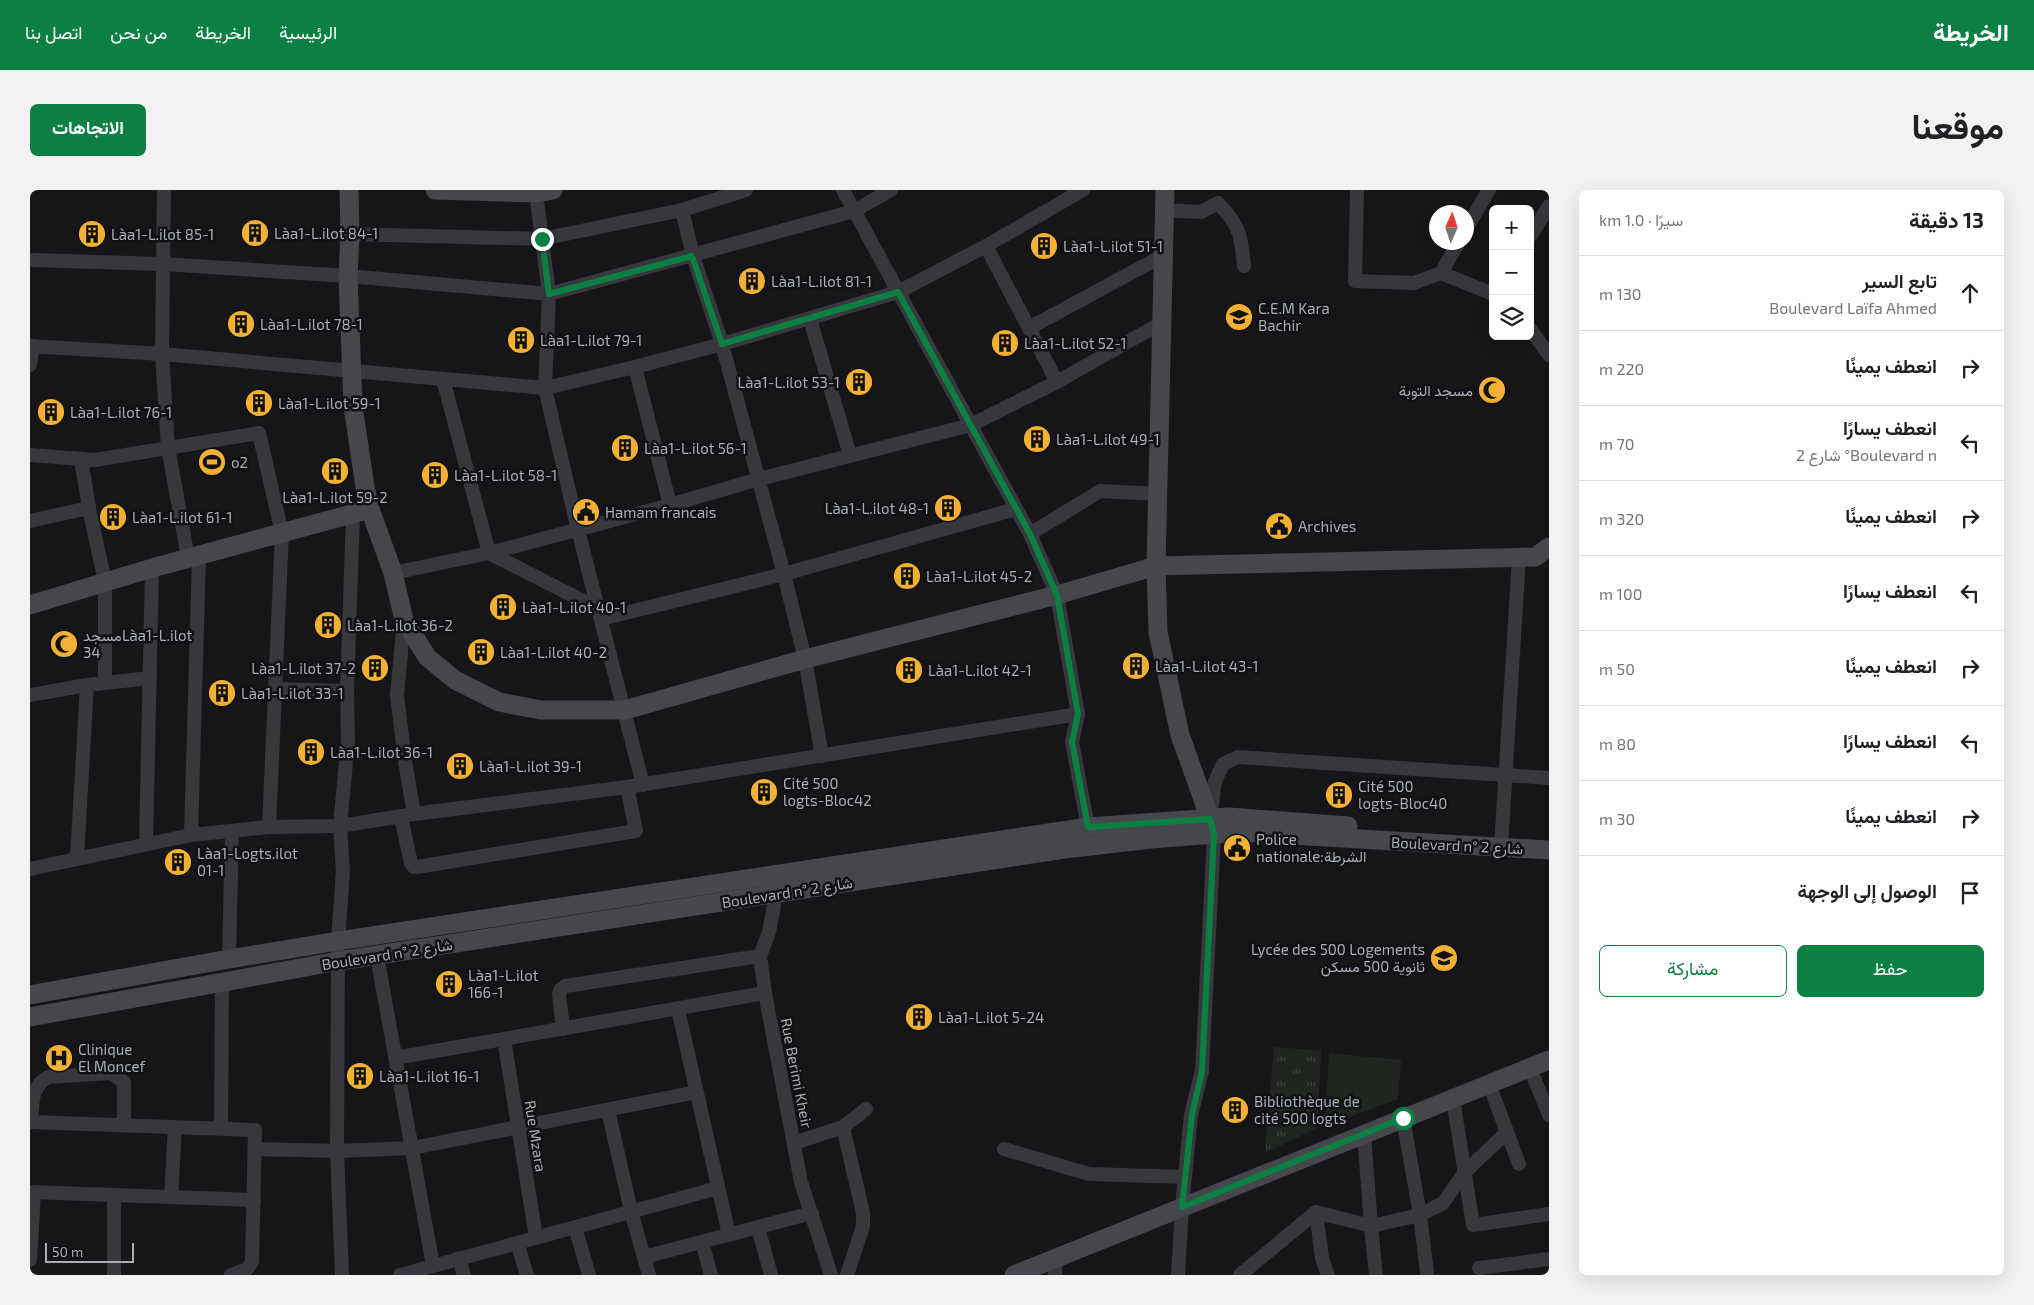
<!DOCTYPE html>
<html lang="ar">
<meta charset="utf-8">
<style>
:root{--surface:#fff;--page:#f2f2f2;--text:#202124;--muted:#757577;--line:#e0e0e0;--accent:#0b8043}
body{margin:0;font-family:"Exo 2",Vazirmatn,sans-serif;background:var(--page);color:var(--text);direction:rtl}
.controls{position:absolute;right:15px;top:15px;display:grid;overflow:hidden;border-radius:8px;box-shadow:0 5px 20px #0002}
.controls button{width:45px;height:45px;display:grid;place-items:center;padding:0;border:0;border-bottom:1px solid var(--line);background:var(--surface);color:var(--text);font:25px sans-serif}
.compass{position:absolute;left:1399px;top:15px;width:45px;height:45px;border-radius:50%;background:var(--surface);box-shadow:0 5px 20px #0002;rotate:3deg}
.scale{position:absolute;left:15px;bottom:12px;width:89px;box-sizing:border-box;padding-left:5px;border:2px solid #a8adb8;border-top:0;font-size:14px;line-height:18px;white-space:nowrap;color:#a8adb8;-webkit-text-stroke:4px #111113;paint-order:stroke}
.stop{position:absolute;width:15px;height:15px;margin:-11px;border:4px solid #0b8043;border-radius:50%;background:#fff}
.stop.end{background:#0b8043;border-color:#fff;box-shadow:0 1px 5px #0008}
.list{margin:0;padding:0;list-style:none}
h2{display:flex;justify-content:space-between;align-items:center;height:65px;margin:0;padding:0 20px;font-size:21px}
h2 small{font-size:16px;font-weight:400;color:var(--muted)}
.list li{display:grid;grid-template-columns:32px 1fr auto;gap:15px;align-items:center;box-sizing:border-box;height:75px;padding:0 20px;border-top:1px solid var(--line)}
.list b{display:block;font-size:19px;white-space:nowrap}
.list p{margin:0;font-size:16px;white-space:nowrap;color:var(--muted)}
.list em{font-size:16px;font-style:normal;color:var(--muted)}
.actions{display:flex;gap:10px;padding:15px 20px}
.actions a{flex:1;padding:11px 0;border:1px solid var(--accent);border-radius:8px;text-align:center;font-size:18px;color:var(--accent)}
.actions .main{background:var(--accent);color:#fff}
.icon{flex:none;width:28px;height:28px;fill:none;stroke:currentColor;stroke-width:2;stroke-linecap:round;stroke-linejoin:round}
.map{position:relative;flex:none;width:1519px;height:1085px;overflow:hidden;direction:ltr;border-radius:8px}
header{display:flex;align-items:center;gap:30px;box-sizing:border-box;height:70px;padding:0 25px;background:var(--accent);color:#fff}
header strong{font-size:24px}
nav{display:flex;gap:28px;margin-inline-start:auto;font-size:18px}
.intro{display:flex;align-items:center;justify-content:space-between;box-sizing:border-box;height:120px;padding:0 30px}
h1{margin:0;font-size:35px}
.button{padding:12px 22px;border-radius:8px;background:var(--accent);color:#fff;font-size:18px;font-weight:700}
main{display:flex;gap:30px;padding:0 30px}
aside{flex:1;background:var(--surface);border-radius:8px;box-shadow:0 5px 20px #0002}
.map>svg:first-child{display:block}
</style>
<header>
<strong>الخريطة</strong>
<nav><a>الرئيسية</a><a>الخريطة</a><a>من نحن</a><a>اتصل بنا</a></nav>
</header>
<div class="intro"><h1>موقعنا</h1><a class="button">الاتجاهات</a></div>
<main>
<aside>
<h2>13 دقيقة<small>سيرًا · 1.0 km</small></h2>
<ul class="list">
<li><svg class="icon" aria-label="ahead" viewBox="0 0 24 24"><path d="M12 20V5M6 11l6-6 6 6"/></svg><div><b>تابع السير</b><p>Boulevard Laïfa Ahmed</p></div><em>130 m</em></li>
<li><svg class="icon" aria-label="right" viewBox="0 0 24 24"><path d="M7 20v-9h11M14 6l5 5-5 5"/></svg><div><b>انعطف يمينًا</b></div><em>220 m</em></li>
<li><svg class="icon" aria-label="left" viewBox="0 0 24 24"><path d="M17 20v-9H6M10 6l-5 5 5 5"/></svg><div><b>انعطف يسارًا</b><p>Boulevard n° شارع 2</p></div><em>70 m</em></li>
<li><svg class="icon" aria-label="right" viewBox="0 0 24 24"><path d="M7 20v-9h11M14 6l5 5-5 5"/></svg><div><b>انعطف يمينًا</b></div><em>320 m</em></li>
<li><svg class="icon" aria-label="left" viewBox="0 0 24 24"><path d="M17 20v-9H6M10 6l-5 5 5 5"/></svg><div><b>انعطف يسارًا</b></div><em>100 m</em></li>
<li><svg class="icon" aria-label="right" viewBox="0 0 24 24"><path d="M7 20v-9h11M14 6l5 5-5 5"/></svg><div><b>انعطف يمينًا</b></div><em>50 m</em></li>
<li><svg class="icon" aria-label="left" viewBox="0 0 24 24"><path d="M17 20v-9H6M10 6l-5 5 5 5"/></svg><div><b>انعطف يسارًا</b></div><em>80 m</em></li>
<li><svg class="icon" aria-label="right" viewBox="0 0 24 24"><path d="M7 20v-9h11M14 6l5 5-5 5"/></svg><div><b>انعطف يمينًا</b></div><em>30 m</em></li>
<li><svg class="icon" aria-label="arrive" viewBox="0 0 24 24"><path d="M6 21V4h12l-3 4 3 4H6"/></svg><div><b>الوصول إلى الوجهة</b></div></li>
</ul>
<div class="actions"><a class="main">حفظ</a><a>مشاركة</a></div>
</aside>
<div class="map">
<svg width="1519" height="1085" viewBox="0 0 1519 1085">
<defs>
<pattern id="park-tufts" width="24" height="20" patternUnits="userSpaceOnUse" patternTransform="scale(1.25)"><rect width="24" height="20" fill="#1e261f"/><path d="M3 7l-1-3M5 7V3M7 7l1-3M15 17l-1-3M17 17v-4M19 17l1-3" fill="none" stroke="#3c433d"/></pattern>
</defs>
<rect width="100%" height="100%" fill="#161618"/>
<path fill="#1e261f" d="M1299,863L1371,870L1368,909L1295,936Z"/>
<path fill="url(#park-tufts)" d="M1244,857L1291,861L1287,938L1235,963Z"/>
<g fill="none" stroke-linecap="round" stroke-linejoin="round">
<g stroke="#37383d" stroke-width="14">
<path d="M134,0L132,164L138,257L158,368"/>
<path d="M813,0L1000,344L1027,405L1048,524L1042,552L1058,637"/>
<path d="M1327,0L1325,91L1384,93L1411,83"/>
<path d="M506,3L519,104L515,198L548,340L613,595"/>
<path d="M652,20L663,66L692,154L754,384L775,469L792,566"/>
<path d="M1135,20L1171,22L1188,13C1210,36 1211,45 1214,76"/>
<path d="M1436,39L1459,0"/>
<path d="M320,44L512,49L652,20L716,0"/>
<path d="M1500,46L1519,16"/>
<path d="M1429,52L1411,83L1463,104"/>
<path d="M956,56L1027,192"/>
<path d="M0,70L133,74L318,86L519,104L824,21L861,0"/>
<path d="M780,129L820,265"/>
<path d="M999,138L1134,65"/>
<path d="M1500,139L1519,165"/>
<path d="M0,156L132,164L515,198L605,177L692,154L868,102L956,56L1053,0"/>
<path d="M0,175L3,156"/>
<path d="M605,177L640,315"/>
<path d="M413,189L459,363L569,419"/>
<path d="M0,265L65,270L229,243L252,343L239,637"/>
<path d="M51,269L59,318L75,392V492"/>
<path d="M0,331L59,318"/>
<path d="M1000,344L1070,301L1129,304"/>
<path d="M363,383L459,363L640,315L729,289L941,235L1027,192L1133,132"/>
<path d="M571,429L754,384L986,319"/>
<path d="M374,430L367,505L375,571L384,624"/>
<path d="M246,499L317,501"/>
<path d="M0,505L57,495L120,488"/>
<path d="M371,627L381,673L384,677H387L606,641L597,597"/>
<path d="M161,645L169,366"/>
<path d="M116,653L122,378"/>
<path d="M1471,657L1489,368"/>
<path d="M47,668L57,495"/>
<path d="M0,679L161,645L239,637L310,636L384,624L597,597L1048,524"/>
<path d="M741,697L744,716L739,742L730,766L735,803L771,992L801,1085"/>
<path d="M347,766L403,1076"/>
<path d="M199,769L202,641"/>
<path d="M648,819L699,1045"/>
<path d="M533,839L529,804L531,799L535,796L730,766"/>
<path d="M474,849L506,1047"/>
<path d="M365,868L735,803"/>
<path d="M1500,878L1519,925"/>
<path d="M1459,894L1489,974"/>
<path d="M1423,909L1443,1035L1519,1024"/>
<path d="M578,920L601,1021L619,1085"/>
<path d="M1373,928L1390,1025L1397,1083"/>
<path d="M0,932L225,940L222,1072L217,1079L201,1085"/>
<path d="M1,932C3,912 0,898 18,887L81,883L94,892V935"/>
<path d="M813,937L833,1023V1036L817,1085"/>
<path d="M191,938L192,792"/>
<path d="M1334,944L1341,1036L1346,1085"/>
<path d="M764,953L813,937L836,919"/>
<path d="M226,959L307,961L382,958L667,902"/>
<path d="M974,959L1059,984L1155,987"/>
<path d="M0,1002L224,1010"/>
<path d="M141,1007L145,937"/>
<path d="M1286,1022L1292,1068L1298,1085"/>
<path d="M545,1037L559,1085"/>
<path d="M728,1037L741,1085"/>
<path d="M672,1052L681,1085"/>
<path d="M487,1053L497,1085"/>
<path d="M614,1067L782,1023"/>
<path d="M429,1068L434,1085"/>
<path d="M0,1070L4,1003"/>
<path d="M1449,1078L1519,1069"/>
<path d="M84,1085V1005"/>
<path d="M312,1085L307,961L308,751L313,681L310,636L318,551L317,501L323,324"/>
<path d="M370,1085L688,998"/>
<path d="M1025,1085L1026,1068"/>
<path d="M1148,1085L1152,1017L1161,925L1172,881L1184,645L1180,629L1185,591L1193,574L1208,567L1519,588"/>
<path d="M1210,1085L1286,1022L1341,1036L1390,1025L1413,1013L1434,983L1477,942"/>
</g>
<g stroke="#45474d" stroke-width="19">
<path d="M319,0L320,44L318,86L323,216L335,297L340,319L363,383L374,430L397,467L425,490L469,512L511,520H595L775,469L1027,405L1126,376L1505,367L1519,357"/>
<path d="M405,0L506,3L523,0"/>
<path d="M1135,0L1126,376L1128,442L1150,545L1180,629"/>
<path d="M0,415L122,378L340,319"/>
<path d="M0,805L199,769L308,751L1058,637L1199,627L1318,636"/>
<path d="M0,827L309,771L1034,659L1121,649L1210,642L1519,660"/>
<path d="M984,1085L1519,870"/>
</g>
</g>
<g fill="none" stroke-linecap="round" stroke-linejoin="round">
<path stroke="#0b8043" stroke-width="6" d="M512,49L519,104L662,66L692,154L868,102L1000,344L1027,405L1048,524L1042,552L1058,637L1180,629L1184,645L1172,881L1162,925L1152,1017L1373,928"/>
</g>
<defs>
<symbol id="building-disc" viewBox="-11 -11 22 22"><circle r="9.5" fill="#f2b134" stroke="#111113"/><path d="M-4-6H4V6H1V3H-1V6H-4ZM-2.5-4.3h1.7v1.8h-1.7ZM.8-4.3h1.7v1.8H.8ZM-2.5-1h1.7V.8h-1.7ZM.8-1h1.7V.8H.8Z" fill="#111"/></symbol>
<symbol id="university-disc" viewBox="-11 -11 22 22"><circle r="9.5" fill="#f2b134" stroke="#111113"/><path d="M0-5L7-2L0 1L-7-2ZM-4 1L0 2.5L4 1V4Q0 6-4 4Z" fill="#111"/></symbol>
<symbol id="mosque-disc" viewBox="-11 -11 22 22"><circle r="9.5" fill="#f2b134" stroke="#111113"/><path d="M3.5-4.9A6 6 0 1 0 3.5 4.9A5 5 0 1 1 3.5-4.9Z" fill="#111"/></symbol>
<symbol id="stadium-disc" viewBox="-11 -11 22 22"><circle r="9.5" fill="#f2b134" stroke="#111113"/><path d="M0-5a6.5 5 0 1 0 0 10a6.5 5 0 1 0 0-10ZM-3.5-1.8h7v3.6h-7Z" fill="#111"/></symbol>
<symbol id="civic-disc" viewBox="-11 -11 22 22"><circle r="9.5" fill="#f2b134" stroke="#111113"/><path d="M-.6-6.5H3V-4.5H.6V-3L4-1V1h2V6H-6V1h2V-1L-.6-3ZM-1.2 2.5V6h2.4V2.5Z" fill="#111"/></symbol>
<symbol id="school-disc" viewBox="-11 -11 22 22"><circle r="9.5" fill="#f2b134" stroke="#111113"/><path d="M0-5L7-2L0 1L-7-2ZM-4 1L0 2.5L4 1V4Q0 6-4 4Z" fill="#111"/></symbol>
<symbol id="hospital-disc" viewBox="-11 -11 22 22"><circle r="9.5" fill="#f2b134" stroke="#111113"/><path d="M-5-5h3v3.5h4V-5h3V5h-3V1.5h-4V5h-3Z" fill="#111"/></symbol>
</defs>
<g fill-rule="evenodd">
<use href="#building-disc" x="209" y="27" width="32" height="32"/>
<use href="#building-disc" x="46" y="28" width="32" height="32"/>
<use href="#building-disc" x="998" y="40" width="32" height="32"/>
<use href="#building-disc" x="706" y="75" width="32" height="32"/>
<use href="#university-disc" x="1193" y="111" width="32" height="32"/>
<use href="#building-disc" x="195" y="118" width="32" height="32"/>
<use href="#building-disc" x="475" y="134" width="32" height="32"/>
<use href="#building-disc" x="959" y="137" width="32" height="32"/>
<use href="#building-disc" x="813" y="176" width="32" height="32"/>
<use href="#mosque-disc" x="1446" y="184" width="32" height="32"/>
<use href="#building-disc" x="213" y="197" width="32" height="32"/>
<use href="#building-disc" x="5" y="206" width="32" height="32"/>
<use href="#building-disc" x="991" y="233" width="32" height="32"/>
<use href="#building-disc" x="579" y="242" width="32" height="32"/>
<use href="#stadium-disc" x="166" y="256" width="32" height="32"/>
<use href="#building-disc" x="289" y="265" width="32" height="32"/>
<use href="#building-disc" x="389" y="269" width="32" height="32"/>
<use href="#building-disc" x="902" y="302" width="32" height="32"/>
<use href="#civic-disc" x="540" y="306" width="32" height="32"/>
<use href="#building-disc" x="67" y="311" width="32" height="32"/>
<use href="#civic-disc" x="1233" y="320" width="32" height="32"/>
<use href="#building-disc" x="861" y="370" width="32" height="32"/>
<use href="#building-disc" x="457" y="401" width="32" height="32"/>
<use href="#building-disc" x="282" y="419" width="32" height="32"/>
<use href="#mosque-disc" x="18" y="438" width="32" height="32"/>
<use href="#building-disc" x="435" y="446" width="32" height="32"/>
<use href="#building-disc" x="1090" y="460" width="32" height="32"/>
<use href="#building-disc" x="329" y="462" width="32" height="32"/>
<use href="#building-disc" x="863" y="464" width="32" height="32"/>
<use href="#building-disc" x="176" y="487" width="32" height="32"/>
<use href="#building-disc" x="265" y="546" width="32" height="32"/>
<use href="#building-disc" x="414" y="560" width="32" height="32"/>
<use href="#building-disc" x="718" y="586" width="32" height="32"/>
<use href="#building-disc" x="1293" y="589" width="32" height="32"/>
<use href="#civic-disc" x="1191" y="642" width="32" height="32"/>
<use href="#building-disc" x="132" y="656" width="32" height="32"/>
<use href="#school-disc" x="1398" y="752" width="32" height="32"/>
<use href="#building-disc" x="403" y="778" width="32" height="32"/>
<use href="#building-disc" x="873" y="811" width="32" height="32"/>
<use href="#hospital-disc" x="13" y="852" width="32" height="32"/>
<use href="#building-disc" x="314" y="870" width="32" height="32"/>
<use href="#building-disc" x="1189" y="904" width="32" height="32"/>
</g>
<g text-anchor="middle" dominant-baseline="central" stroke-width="5" stroke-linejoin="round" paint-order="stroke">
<g font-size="15" fill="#a8adb8" stroke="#111113" text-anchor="start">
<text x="244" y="43">Làa1-L.ilot 84-1</text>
<text x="81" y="44">Làa1-L.ilot 85-1</text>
<text x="1033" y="56">Làa1-L.ilot 51-1</text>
<text x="741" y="91">Làa1-L.ilot 81-1</text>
<text x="1228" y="118">C.E.M Kara<tspan x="1228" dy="17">Bachir</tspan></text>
<text x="230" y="134">Làa1-L.ilot 78-1</text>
<text x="510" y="150">Làa1-L.ilot 79-1</text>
<text x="994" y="153">Làa1-L.ilot 52-1</text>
<text x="810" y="192" text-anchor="end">Làa1-L.ilot 53-1</text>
<text x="1443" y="200" text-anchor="end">مسجد التوبة</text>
<text x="248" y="213">Làa1-L.ilot 59-1</text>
<text x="40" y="222">Làa1-L.ilot 76-1</text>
<text x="1026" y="249">Làa1-L.ilot 49-1</text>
<text x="614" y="258">Làa1-L.ilot 56-1</text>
<text x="201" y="272">o2</text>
<text x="424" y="285">Làa1-L.ilot 58-1</text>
<text x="305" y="307" text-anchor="middle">Làa1-L.ilot 59-2</text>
<text x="899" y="318" text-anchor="end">Làa1-L.ilot 48-1</text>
<text x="575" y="322">Hamam francais</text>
<text x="102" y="327">Làa1-L.ilot 61-1</text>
<text x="1268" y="336">Archives</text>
<text x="896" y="386">Làa1-L.ilot 45-2</text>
<text x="492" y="417">Làa1-L.ilot 40-1</text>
<text x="317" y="435">Làa1-L.ilot 36-2</text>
<text x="53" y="445">مسجدLàa1-L.ilot<tspan x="53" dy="17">34</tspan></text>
<text x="470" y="462">Làa1-L.ilot 40-2</text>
<text x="1125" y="476">Làa1-L.ilot 43-1</text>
<text x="326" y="478" text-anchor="end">Làa1-L.ilot 37-2</text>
<text x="898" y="480">Làa1-L.ilot 42-1</text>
<text x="211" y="503">Làa1-L.ilot 33-1</text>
<text x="300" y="562">Làa1-L.ilot 36-1</text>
<text x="449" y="576">Làa1-L.ilot 39-1</text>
<text x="753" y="593">Cité 500<tspan x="753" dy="17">logts-Bloc42</tspan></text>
<text x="1328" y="596">Cité 500<tspan x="1328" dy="17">logts-Bloc40</tspan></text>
<text x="1226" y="649">Police<tspan x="1226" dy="17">nationale:الشرطة</tspan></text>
<text x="167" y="663">Làa1-Logts.ilot<tspan x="167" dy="17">01-1</tspan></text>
<text x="1395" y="759" text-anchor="end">Lycée des 500 Logements<tspan x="1395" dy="17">ثانوية 500 مسكن</tspan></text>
<text x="438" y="785">Làa1-L.ilot<tspan x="438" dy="17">166-1</tspan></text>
<text x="908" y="827">Làa1-L.ilot 5-24</text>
<text x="48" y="859">Clinique<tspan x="48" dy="17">El Moncef</tspan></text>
<text x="349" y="886">Làa1-L.ilot 16-1</text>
<text x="1224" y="911">Bibliothèque de<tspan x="1224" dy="17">cité 500 logts</tspan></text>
</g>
<g font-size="15" fill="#a8adb8" stroke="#111113">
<text transform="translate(1427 655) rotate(3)">Boulevard n° شارع 2</text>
<text transform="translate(757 702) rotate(-9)">Boulevard n° شارع 2</text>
<text transform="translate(357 764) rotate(-9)">Boulevard n° شارع 2</text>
<text transform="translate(767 883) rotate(79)">Rue Berimi Kheir</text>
<text transform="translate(506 946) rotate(81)">Rue Mzara</text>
</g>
</g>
</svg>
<div class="controls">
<button>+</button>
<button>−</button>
<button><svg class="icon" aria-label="layers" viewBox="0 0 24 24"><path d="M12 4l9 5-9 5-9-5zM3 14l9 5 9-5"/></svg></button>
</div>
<svg class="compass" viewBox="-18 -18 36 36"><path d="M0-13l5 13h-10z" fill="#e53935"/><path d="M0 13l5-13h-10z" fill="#757577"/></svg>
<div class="scale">50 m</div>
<div class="stop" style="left:1373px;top:928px"></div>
<div class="stop end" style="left:512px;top:49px"></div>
</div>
</main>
